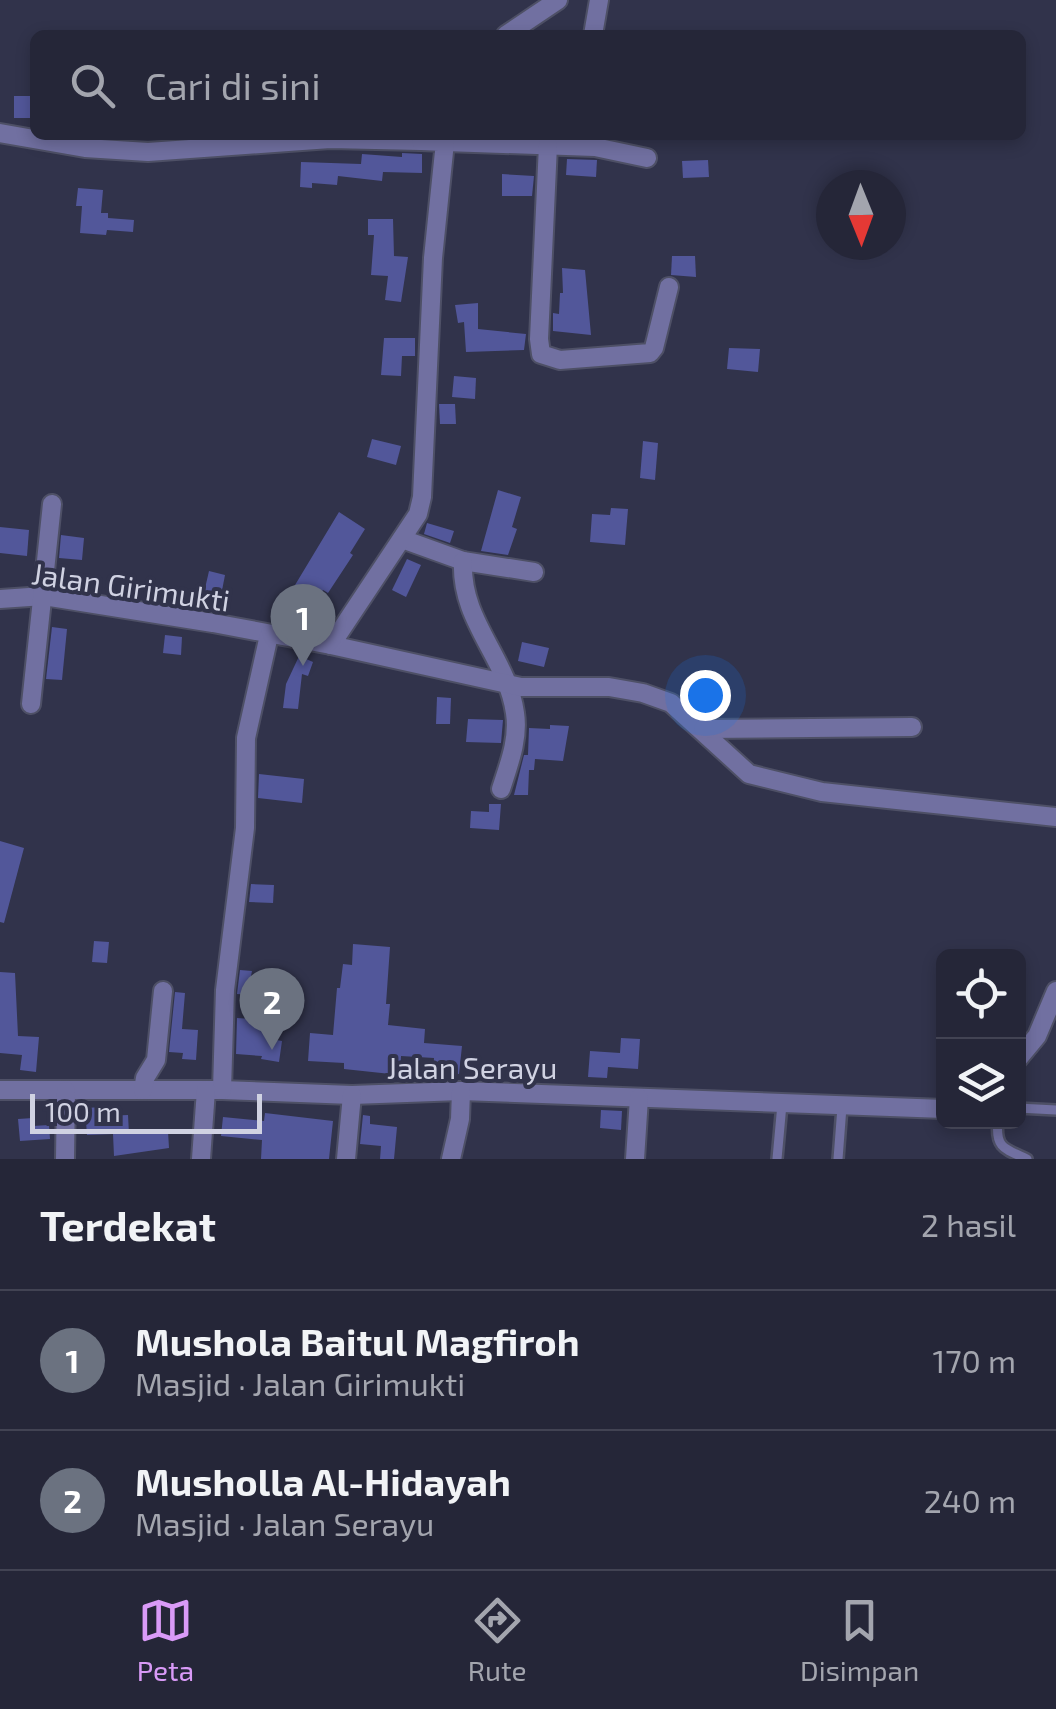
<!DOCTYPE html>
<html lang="id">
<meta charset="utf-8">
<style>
:root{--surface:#252638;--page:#2d2e40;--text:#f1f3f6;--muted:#a3a5ae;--line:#424353;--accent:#d99af7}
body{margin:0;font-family:"Exo 2",sans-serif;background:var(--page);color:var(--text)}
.controls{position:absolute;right:30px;bottom:30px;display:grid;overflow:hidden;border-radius:15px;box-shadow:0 5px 15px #0003}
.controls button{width:90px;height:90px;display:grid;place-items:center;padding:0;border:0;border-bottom:2px solid var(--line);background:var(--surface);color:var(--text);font:50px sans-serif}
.compass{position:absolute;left:816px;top:170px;width:90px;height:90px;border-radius:50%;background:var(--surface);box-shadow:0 5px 15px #0003;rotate:179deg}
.scale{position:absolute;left:30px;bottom:25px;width:232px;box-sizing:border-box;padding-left:10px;border:5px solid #d0d2e2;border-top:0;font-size:28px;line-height:35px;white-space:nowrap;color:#d0d2e2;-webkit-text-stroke:8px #31334b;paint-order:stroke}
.you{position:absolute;left:705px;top:695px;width:35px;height:35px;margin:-25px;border:8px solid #fff;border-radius:50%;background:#1a73e8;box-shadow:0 0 0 15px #1a73e833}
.badge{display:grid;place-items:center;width:65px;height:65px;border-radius:50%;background:var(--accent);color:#fff;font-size:32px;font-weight:700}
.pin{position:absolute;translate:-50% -82px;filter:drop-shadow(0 2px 5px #0008)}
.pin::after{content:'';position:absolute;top:52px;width:35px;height:30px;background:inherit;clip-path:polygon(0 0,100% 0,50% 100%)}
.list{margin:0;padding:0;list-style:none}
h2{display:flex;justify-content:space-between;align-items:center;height:130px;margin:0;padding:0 40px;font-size:42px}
h2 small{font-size:32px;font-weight:400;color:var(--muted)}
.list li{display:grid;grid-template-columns:65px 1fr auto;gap:30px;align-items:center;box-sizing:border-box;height:140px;padding:0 40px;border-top:2px solid var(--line)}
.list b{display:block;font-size:38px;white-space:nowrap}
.list p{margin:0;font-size:32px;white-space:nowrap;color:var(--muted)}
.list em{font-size:32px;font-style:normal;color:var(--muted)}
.icon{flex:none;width:55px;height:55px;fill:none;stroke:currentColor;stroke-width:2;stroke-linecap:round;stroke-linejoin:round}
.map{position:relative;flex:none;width:1056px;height:1159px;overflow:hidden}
.search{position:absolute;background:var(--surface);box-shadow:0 5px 15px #0003;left:30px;right:30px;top:30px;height:110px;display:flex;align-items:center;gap:25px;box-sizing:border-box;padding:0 35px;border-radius:15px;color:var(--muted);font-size:38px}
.sheet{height:410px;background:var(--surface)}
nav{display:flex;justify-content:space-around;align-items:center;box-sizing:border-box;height:140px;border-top:2px solid var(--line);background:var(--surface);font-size:28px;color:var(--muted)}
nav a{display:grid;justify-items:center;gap:5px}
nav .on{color:var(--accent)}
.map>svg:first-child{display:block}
</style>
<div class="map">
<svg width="1056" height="1159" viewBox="0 0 1056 1159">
<rect width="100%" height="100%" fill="#31334b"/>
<g fill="#52579a">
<rect x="14" y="96" width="17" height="22"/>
<path d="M402,153L422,154V173L383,172L382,181L338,176L337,185L312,183V188L300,187L301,162L361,164L362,154L402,157Z"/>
<path d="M567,159L597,160L596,177L566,175Z"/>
<path d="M708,160L709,177L683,178L682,161Z"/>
<path d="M502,174L534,176L532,196H502Z"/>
<path d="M78,188L103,190L101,213H108V218L134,220L133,232L107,230L106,235L80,233L82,206H76Z"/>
<path d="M368,219H393L394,256L408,257L401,302L385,300L388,276L371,275L374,235H368Z"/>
<path d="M672,256H695L696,277L671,275Z"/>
<path d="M562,268L585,270L591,335L553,331V313L559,314L560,293H563Z"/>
<path d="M478,303V329L526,334L524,350L466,352L464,322L458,323L455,305Z"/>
<path d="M384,338H415V356H402L401,376L381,375Z"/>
<path d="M729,348L760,349L758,372L727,369Z"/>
<path d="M454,376L476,378L475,399L452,397Z"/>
<path d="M439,404H455L456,424H440Z"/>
<path d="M372,439L401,446L396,465L367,457Z"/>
<path d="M643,441L658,443L655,480L640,478Z"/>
<path d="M498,490L521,497L512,527L517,529L508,555L481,551Z"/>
<path d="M611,508L628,509L625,545L590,542L592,514L610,515Z"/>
<path d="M339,512L365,529L350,553L353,555L328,593L323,590L305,618L283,605Z"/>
<path d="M427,523L454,531L450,543L424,534Z"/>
<path d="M0,527L29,530L27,556L0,553Z"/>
<path d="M61,535L84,538L82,560L59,558Z"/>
<path d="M407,559L421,565L406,597L392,590Z"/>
<path d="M209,571L225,575L220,601L203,597Z"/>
<path d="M52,627L67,629L62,680L46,679Z"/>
<path d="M165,635L182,637L181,655L163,653Z"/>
<path d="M522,642L549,648L544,667L518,661Z"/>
<path d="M301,652L304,653V658L313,662L308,676L302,674L298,709L283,708L286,684Z"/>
<path d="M437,697L451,698L450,724H436Z"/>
<path d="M468,719L503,720L501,743L466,742Z"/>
<path d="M550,725L569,726L563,761L535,759L534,770H529L528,795H514L524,755H528L529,728L550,729Z"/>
<path d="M259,774L304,779L302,803L258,798Z"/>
<path d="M489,804H501L499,830L470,828L471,811L489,812Z"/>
<path d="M0,841L24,848L4,923L0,922Z"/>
<path d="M251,884L274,885L273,903L249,902Z"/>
<path d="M94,941L109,942L107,963L92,962Z"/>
<path d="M353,944L390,947L386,1004H390L388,1025L425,1029L424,1043L462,1046L459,1074L433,1072L434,1058L401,1056L400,1075L344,1069V1063L308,1061L310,1033L333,1035L337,988H340L343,964L352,965Z"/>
<path d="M240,970L252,971L251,976L269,978L268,996L237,994Z"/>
<path d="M0,972L15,973L18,1036L39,1037L36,1072L20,1070L22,1055L0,1053Z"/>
<path d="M175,992L185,993L182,1029L198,1030L196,1060L182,1059L183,1053L169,1052Z"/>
<path d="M237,1018L266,1020L265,1038L282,1041L279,1062L261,1059L262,1056L236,1054Z"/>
<path d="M621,1038L640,1039L638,1069L608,1067L607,1078L588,1077L590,1051L620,1053Z"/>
<path d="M103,1107V1116L128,1115L129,1134L168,1131L169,1148L114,1156L113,1134L87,1135L85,1108Z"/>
<path d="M601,1110L622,1111L621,1130L600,1128Z"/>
<path d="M265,1113L333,1121L329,1159H261L262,1140L221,1136L223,1117L264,1121Z"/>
<path d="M363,1115L370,1116V1124L397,1127L394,1159H380L381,1146L360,1144Z"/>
<path d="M33,1118V1126L49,1125L50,1139L20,1141L18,1119Z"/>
</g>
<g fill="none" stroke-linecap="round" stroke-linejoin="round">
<defs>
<g id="service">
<path d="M1018,1108L1056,1110"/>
<path d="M998,1122C995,1148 1005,1149 1027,1159"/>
<path d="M777,1159L782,1104"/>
<path d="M838,1159L842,1107"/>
</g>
<g id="minor">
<path d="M506,35L558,0"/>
<path d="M593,35L599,0"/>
<path d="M0,133L85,148L148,152L330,139L421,141"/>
<path d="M445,142L595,147L647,158"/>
<path d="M548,145L539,339L541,354L560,360L650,353L654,348L669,287"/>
<path d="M402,539L463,561L534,572"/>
<path d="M463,561C460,621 507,657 515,713C519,739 509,764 501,789"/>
<path d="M0,599L44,596L213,623L331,645L521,687H609L643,693L671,703L749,774L822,792L1056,817"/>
<path d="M331,645L418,514L422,497L433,258L445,142L421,141L426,135"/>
<path d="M31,704L52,504"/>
<path d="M703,729L912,727"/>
<path d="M1018,1059L1037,1036L1056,991"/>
<path d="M0,1090H222L352,1095L461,1091L944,1109"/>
<path d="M143,1090L145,1078L156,1060L163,991"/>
<path d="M222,1090L225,990L245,828L246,738L269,635"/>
<path d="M65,1159L66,1091"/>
<path d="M201,1159L206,1090"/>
<path d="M346,1159L352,1095"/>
<path d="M451,1159L460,1119L461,1091"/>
<path d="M635,1159L639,1098"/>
</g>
</defs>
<use href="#service" stroke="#4e5066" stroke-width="14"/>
<use href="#minor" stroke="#4e5066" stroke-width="22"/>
<use href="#service" stroke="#7170a1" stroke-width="9"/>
<use href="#minor" stroke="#7170a1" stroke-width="18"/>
</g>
<g text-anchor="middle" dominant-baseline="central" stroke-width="8" stroke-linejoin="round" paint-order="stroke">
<g font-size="30" fill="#d0d2e2" stroke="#31334b">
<text transform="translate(131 586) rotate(8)">Jalan Girimukti</text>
<text x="472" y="1067">Jalan Serayu</text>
</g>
</g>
</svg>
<div class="controls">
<button><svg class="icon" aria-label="locate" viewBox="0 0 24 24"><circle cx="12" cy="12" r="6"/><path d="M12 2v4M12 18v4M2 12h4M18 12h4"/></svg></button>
<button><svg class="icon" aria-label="layers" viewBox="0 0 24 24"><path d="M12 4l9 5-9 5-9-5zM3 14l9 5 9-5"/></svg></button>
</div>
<svg class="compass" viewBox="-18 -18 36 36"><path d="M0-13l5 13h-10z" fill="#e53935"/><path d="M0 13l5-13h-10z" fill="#a3a5ae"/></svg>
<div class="scale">100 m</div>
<div class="you"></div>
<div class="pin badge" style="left:303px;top:666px;background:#6b7280">1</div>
<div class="pin badge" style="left:272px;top:1050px;background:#6b7280">2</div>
<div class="search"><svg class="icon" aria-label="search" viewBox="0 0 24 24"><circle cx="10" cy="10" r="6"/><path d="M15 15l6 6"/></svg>Cari di sini</div>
</div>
<section class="sheet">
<h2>Terdekat<small>2 hasil</small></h2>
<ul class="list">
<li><span class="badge" style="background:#6b7280">1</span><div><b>Mushola Baitul Magfiroh</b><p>Masjid · Jalan Girimukti</p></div><em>170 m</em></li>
<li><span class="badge" style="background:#6b7280">2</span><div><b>Musholla Al-Hidayah</b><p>Masjid · Jalan Serayu</p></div><em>240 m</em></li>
</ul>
</section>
<nav>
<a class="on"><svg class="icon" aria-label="map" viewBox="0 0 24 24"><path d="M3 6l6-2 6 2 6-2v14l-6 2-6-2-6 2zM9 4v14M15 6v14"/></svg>Peta</a>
<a><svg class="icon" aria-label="directions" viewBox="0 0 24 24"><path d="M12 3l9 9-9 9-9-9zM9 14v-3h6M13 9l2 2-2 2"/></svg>Rute</a>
<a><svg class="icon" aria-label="saved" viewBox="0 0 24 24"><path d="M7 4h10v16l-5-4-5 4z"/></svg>Disimpan</a>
</nav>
